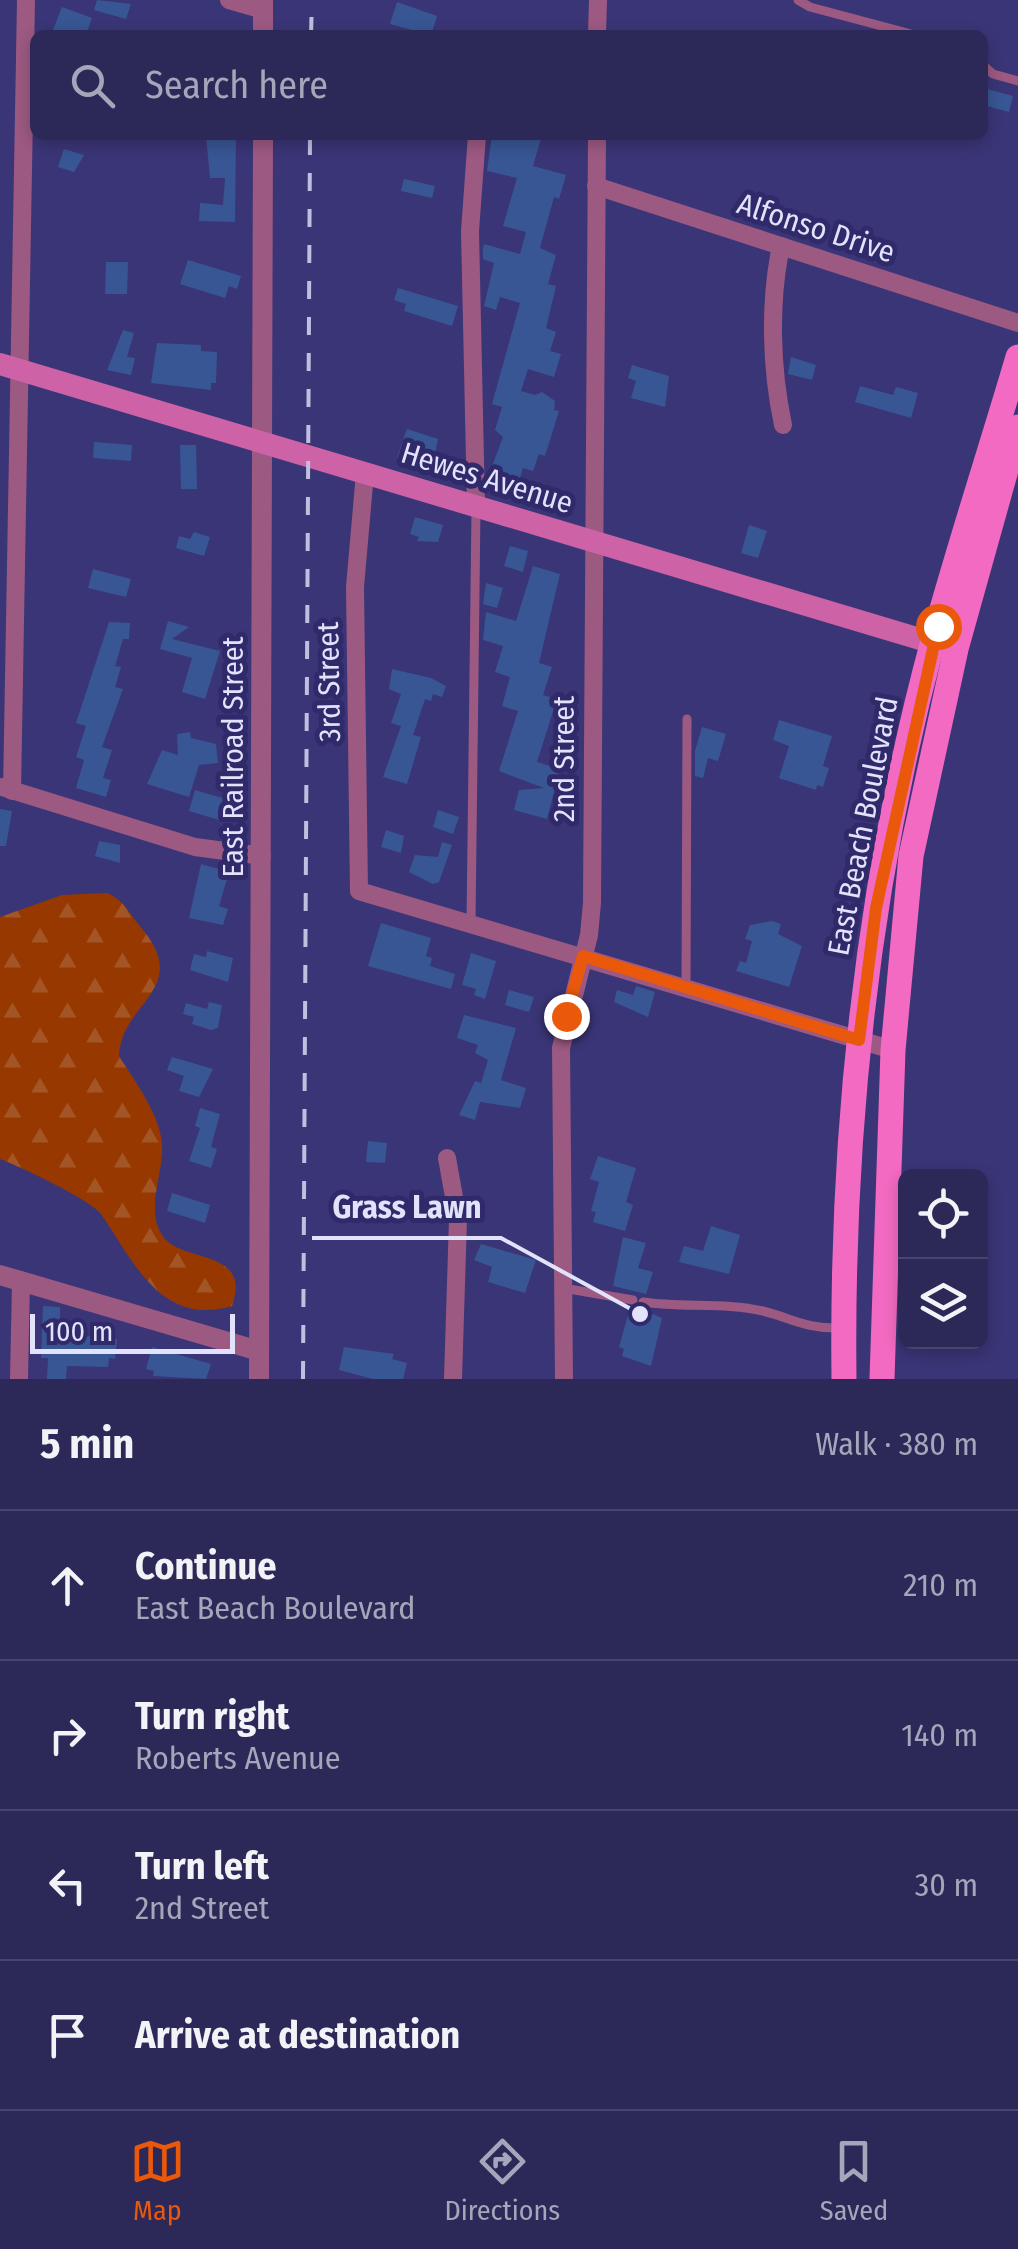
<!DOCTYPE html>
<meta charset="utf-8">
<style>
:root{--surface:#2c2858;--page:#34305e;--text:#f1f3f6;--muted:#a6a6ba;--line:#48446e;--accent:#ea580c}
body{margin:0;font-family:"Fira Sans Condensed",sans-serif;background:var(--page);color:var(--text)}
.controls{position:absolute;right:30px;bottom:30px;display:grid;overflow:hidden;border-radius:15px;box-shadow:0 5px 15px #0003}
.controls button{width:90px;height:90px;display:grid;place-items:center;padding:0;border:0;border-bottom:2px solid var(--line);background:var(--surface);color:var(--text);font:50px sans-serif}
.scale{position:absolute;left:30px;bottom:25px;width:205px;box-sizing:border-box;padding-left:10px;border:5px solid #e2e3fb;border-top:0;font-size:28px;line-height:35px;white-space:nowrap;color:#e2e3fb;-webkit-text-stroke:8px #30296a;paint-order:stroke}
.stop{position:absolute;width:30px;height:30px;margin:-22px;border:8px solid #ea580c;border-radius:50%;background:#fff}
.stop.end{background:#ea580c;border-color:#fff;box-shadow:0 2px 10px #0008}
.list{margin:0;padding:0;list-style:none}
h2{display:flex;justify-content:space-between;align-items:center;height:130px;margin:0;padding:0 40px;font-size:42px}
h2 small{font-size:32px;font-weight:400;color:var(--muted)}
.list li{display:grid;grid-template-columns:65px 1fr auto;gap:30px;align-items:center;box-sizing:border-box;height:150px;padding:0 40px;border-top:2px solid var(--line)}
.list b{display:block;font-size:38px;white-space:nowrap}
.list p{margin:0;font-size:32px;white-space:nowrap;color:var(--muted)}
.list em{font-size:32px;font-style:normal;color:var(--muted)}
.icon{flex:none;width:55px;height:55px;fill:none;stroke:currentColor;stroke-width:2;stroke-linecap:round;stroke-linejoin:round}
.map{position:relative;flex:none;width:1018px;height:1379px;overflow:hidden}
.search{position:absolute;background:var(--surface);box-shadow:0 5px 15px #0003;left:30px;right:30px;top:30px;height:110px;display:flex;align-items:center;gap:25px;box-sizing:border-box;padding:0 35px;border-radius:15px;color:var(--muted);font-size:38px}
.sheet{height:730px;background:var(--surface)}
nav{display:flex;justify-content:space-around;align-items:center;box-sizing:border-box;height:140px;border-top:2px solid var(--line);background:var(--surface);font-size:28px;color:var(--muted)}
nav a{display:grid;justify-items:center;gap:5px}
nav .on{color:var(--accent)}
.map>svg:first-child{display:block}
</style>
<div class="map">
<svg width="1018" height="1379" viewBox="0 0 1018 1379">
<defs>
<pattern id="forest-firs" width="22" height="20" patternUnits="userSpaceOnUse" patternTransform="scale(2.5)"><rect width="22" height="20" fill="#963800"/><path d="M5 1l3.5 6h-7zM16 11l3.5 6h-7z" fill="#a45526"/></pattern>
</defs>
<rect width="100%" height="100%" fill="#3a3576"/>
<path fill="url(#forest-firs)" d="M107,893C124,900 128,912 139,925C195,989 121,1001 119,1056C134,1080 161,1116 162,1145C164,1172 145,1209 162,1235C179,1264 253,1247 232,1306C161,1327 134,1262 101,1214C91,1200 19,1166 0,1159V917L62,895Z"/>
<g fill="#385694">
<path d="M97,0L131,4L126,19L94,10Z"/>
<path d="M397,2L437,16L431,35L390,24Z"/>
<path d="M62,7L92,18L86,35L53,30Z"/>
<path d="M983,88L1013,96L1009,112L983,105Z"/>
<path d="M206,135H236L235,222L199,221L200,203L223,205L225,178H210Z"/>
<path d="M492,135H542L533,166L566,175L559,199L554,197L540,248L556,255L548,284L556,286L546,328L556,332L550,351L561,354L554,377L528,369L521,391L535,395L542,392L555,401L554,410L559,411L545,456L539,454L533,471L523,468L515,494L488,485V477L503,437L495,430L502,407L492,404L520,303L500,297L496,310L484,306L494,263L483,259V248L484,244L520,254L526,232L503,226L517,178L487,171Z"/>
<path d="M64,149L84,155L74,172L58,167Z"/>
<path d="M404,179L435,186L432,198L401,191Z"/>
<path d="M188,260L241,276L237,289L229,286L225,298L180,284Z"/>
<path d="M106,262H128L127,294H105Z"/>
<path d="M398,288L458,306L452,326L404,311L406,304L394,300Z"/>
<path d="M123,330L134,333L127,357L135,358L131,375L107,370Z"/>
<path d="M157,343L201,345V351L217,352L216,383H211V390L151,383Z"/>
<path d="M791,357L816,365L812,380L788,374Z"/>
<path d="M632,365L669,376L665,407L631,398L636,381L628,378Z"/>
<path d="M860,386L893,395L896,387L918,393L911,418L855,402Z"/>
<path d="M407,429L438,439L434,458L416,455L414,462L397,457Z"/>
<path d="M94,442L132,445L131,461L93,458Z"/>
<path d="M180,445H196L197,489H181Z"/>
<path d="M415,517L443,525L438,542L417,541L419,537L410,534Z"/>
<path d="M749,525L767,531L758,558L741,553Z"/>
<path d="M194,532L210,537L204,556L176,548L179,536L190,539Z"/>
<path d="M510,546L528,551L523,572L504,566Z"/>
<path d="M533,566L560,574L539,663L552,667L543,695L557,699L537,762L560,769L547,819L514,810L519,790L544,788L499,771L518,711L502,706L510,677L495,672L503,646L483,640L486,612L516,621Z"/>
<path d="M93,569L131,579L126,597L88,588Z"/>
<path d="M486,583L503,588L497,608L483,604Z"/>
<path d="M168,621L189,627L172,639L220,651L205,699L182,692L192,658L160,649Z"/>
<path d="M109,622L130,623L129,639H123L115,666L121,667L115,687L123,689L102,747L112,750L103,778L111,780L106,797L76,788L84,760L76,757L86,726L76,723Z"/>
<path d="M392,669L431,678L446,686L442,697L433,694L431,701L425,699L413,735L421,737L407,784L383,777L401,726L391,723L401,694L389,689Z"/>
<path d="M779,720L832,736L823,766L829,768L823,787L817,785L816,790L779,778L789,746L773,740Z"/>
<path d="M702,727L726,734L718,761L708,758L703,778L695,776V751Z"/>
<path d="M190,732L191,738L216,744L218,763L199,765L189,797L147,784L162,750L178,755L177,734Z"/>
<path d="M195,790L236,802L229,823L189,811Z"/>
<path d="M0,809L12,811L6,846H0Z"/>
<path d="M438,810L459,817L453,834L433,827Z"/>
<path d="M386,830L404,836L401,853L381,847Z"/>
<path d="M99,841L120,845V863L95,856Z"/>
<path d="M442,842L452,845L439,882L433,884L409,872L415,855L438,857Z"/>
<path d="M201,864L229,872L219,906L228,909L223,925L189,918Z"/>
<path d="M772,921L781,924L778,934L802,946L789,987L736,971L740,961L746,963L752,941L745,939L750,925Z"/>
<path d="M381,923L431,938L426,956L432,958L430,966L455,974L451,989L368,966Z"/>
<path d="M207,951L233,958L228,982L190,970L194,954L206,957Z"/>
<path d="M471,953L496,961L485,999L474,995L476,989L462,985Z"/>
<path d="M636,986L655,992L648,1017L614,1002L617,990L633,995Z"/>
<path d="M509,990L534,997L529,1012L505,1005Z"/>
<path d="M209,1002L222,1005L218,1028L211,1030L192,1024L194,1017L183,1014L186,1003L207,1009Z"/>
<path d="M464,1015L516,1028L501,1080L526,1088L520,1108L480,1102L475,1120L459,1115L475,1081L481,1083L488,1060L475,1053L478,1045L457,1038Z"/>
<path d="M172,1057L213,1069L199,1097L179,1091L184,1076L167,1070Z"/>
<path d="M200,1108L220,1114L211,1147L217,1149L211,1168L189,1161L200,1128L195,1126Z"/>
<path d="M368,1141L387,1143L385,1163L366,1162Z"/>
<path d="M598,1156L636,1168L626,1202L633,1205L625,1231L593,1222L596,1212L591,1211L599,1182L590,1179Z"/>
<path d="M172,1193L210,1205L205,1223L167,1211Z"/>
<path d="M711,1226L740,1235L729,1274L679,1262L684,1246L703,1251Z"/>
<path d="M623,1237L646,1243L638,1268L653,1272L646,1294L613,1286Z"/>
<path d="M481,1244L536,1260L525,1293L488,1282L492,1267L474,1260Z"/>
<path d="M43,1306L60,1307V1324H70L75,1335L117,1339L115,1359L109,1358L108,1367L67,1366L66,1379H47L48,1358H41Z"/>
<path d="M637,1307L662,1318L651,1366L622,1356L624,1349L619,1347L630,1308Z"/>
<path d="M152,1347L211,1364L206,1379L153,1376L154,1371L146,1369Z"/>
<path d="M344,1347L394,1354L392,1359L407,1363L403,1379H373L339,1370Z"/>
</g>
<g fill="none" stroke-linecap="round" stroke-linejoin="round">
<g stroke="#9c5982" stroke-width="9">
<path d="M798,0L810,7L915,35"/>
<path d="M983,65L993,74L1018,81"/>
<path d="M471,923L476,509"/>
<path d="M686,987L687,719"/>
<path d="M563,1288L633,1300"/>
<path d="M643,1302C683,1308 725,1302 763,1311C794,1319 806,1329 841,1328"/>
</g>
<g stroke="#9c5982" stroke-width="18">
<path d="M229,0L263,10"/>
<path d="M597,35L598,0"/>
<path d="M596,186L1018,323"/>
<path d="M781,246C769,303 771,368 783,425"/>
<path d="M365,473L355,587L359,891L893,1050"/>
<path d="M476,506L470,231L477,135"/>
<path d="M2,787L195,847L262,856"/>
<path d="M12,791L26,0"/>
<path d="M447,1158L458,1219L453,1379"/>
<path d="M19,1379L21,1282"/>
<path d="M564,1379L561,1048L589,935L592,903L597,135"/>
</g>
<g stroke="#9c5982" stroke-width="20">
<path d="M263,35V0"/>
<path d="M0,1275L259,1351"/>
<path d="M259,1379L263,135"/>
</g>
<path stroke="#cd63a6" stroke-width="22" d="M0,364L950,648"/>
<g stroke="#f36ac2" stroke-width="25">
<path d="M844,1379C841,1131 868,881 933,641C959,546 990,452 1018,357"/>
<path d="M882,1379L893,1050L911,856L956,649L1018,427"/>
</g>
<g stroke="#bfbfe0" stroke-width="4" stroke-dasharray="18 18" stroke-linecap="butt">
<path d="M311,35L312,0"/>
<path d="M303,1379L310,135"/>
</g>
</g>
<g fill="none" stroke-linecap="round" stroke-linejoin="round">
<path stroke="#ea580c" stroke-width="12" d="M566,1016L583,956L859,1040L876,908L938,626"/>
</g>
<g text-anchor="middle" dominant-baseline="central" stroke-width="10" stroke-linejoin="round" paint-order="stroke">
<g font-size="30" fill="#e2e3fb" stroke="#30296a">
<text transform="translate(816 228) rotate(18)">Alfonso Drive</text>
<text transform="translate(487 478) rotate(17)">Hewes Avenue</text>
<text transform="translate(329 682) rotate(-91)">3rd Street</text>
<text transform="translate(233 757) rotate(-90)">East Railroad Street</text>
<text transform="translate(564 759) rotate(-90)">2nd Street</text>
<text transform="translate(863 826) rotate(-79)">East Beach Boulevard</text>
</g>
</g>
<path fill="none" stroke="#e2e3fb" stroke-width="4" d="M640 1314L501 1238H312"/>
<circle fill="#e2e3fb" stroke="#30296a" stroke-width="4" cx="640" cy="1314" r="10"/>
<g font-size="32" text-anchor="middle" font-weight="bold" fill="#e2e3fb" stroke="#30296a" stroke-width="10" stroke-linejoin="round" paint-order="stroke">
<text x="407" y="1218">Grass Lawn</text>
</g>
</svg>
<div class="controls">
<button><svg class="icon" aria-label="locate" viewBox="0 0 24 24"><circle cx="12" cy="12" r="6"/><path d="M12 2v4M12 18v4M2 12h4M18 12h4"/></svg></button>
<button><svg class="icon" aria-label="layers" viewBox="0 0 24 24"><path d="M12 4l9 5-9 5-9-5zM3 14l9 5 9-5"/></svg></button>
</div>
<div class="scale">100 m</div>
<div class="stop" style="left:938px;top:626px"></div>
<div class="stop end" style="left:566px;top:1016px"></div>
<div class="search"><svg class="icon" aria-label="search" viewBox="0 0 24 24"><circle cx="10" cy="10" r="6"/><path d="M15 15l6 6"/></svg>Search here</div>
</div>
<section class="sheet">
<h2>5 min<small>Walk · 380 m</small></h2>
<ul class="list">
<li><svg class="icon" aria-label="ahead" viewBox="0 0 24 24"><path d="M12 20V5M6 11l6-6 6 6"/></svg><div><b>Continue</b><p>East Beach Boulevard</p></div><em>210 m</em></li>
<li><svg class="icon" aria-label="right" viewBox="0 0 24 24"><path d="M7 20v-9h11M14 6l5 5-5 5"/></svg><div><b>Turn right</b><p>Roberts Avenue</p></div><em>140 m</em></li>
<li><svg class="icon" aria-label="left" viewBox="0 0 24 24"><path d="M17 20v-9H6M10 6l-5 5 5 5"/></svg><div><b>Turn left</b><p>2nd Street</p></div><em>30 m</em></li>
<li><svg class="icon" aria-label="arrive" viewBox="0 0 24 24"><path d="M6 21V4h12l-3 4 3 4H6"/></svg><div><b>Arrive at destination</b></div></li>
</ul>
</section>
<nav>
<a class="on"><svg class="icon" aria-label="map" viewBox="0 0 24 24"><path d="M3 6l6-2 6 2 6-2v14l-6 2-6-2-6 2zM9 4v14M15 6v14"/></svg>Map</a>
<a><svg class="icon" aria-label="directions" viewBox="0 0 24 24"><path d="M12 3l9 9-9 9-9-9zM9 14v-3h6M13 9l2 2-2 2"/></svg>Directions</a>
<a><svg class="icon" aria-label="saved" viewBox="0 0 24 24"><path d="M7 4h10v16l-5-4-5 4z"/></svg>Saved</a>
</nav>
